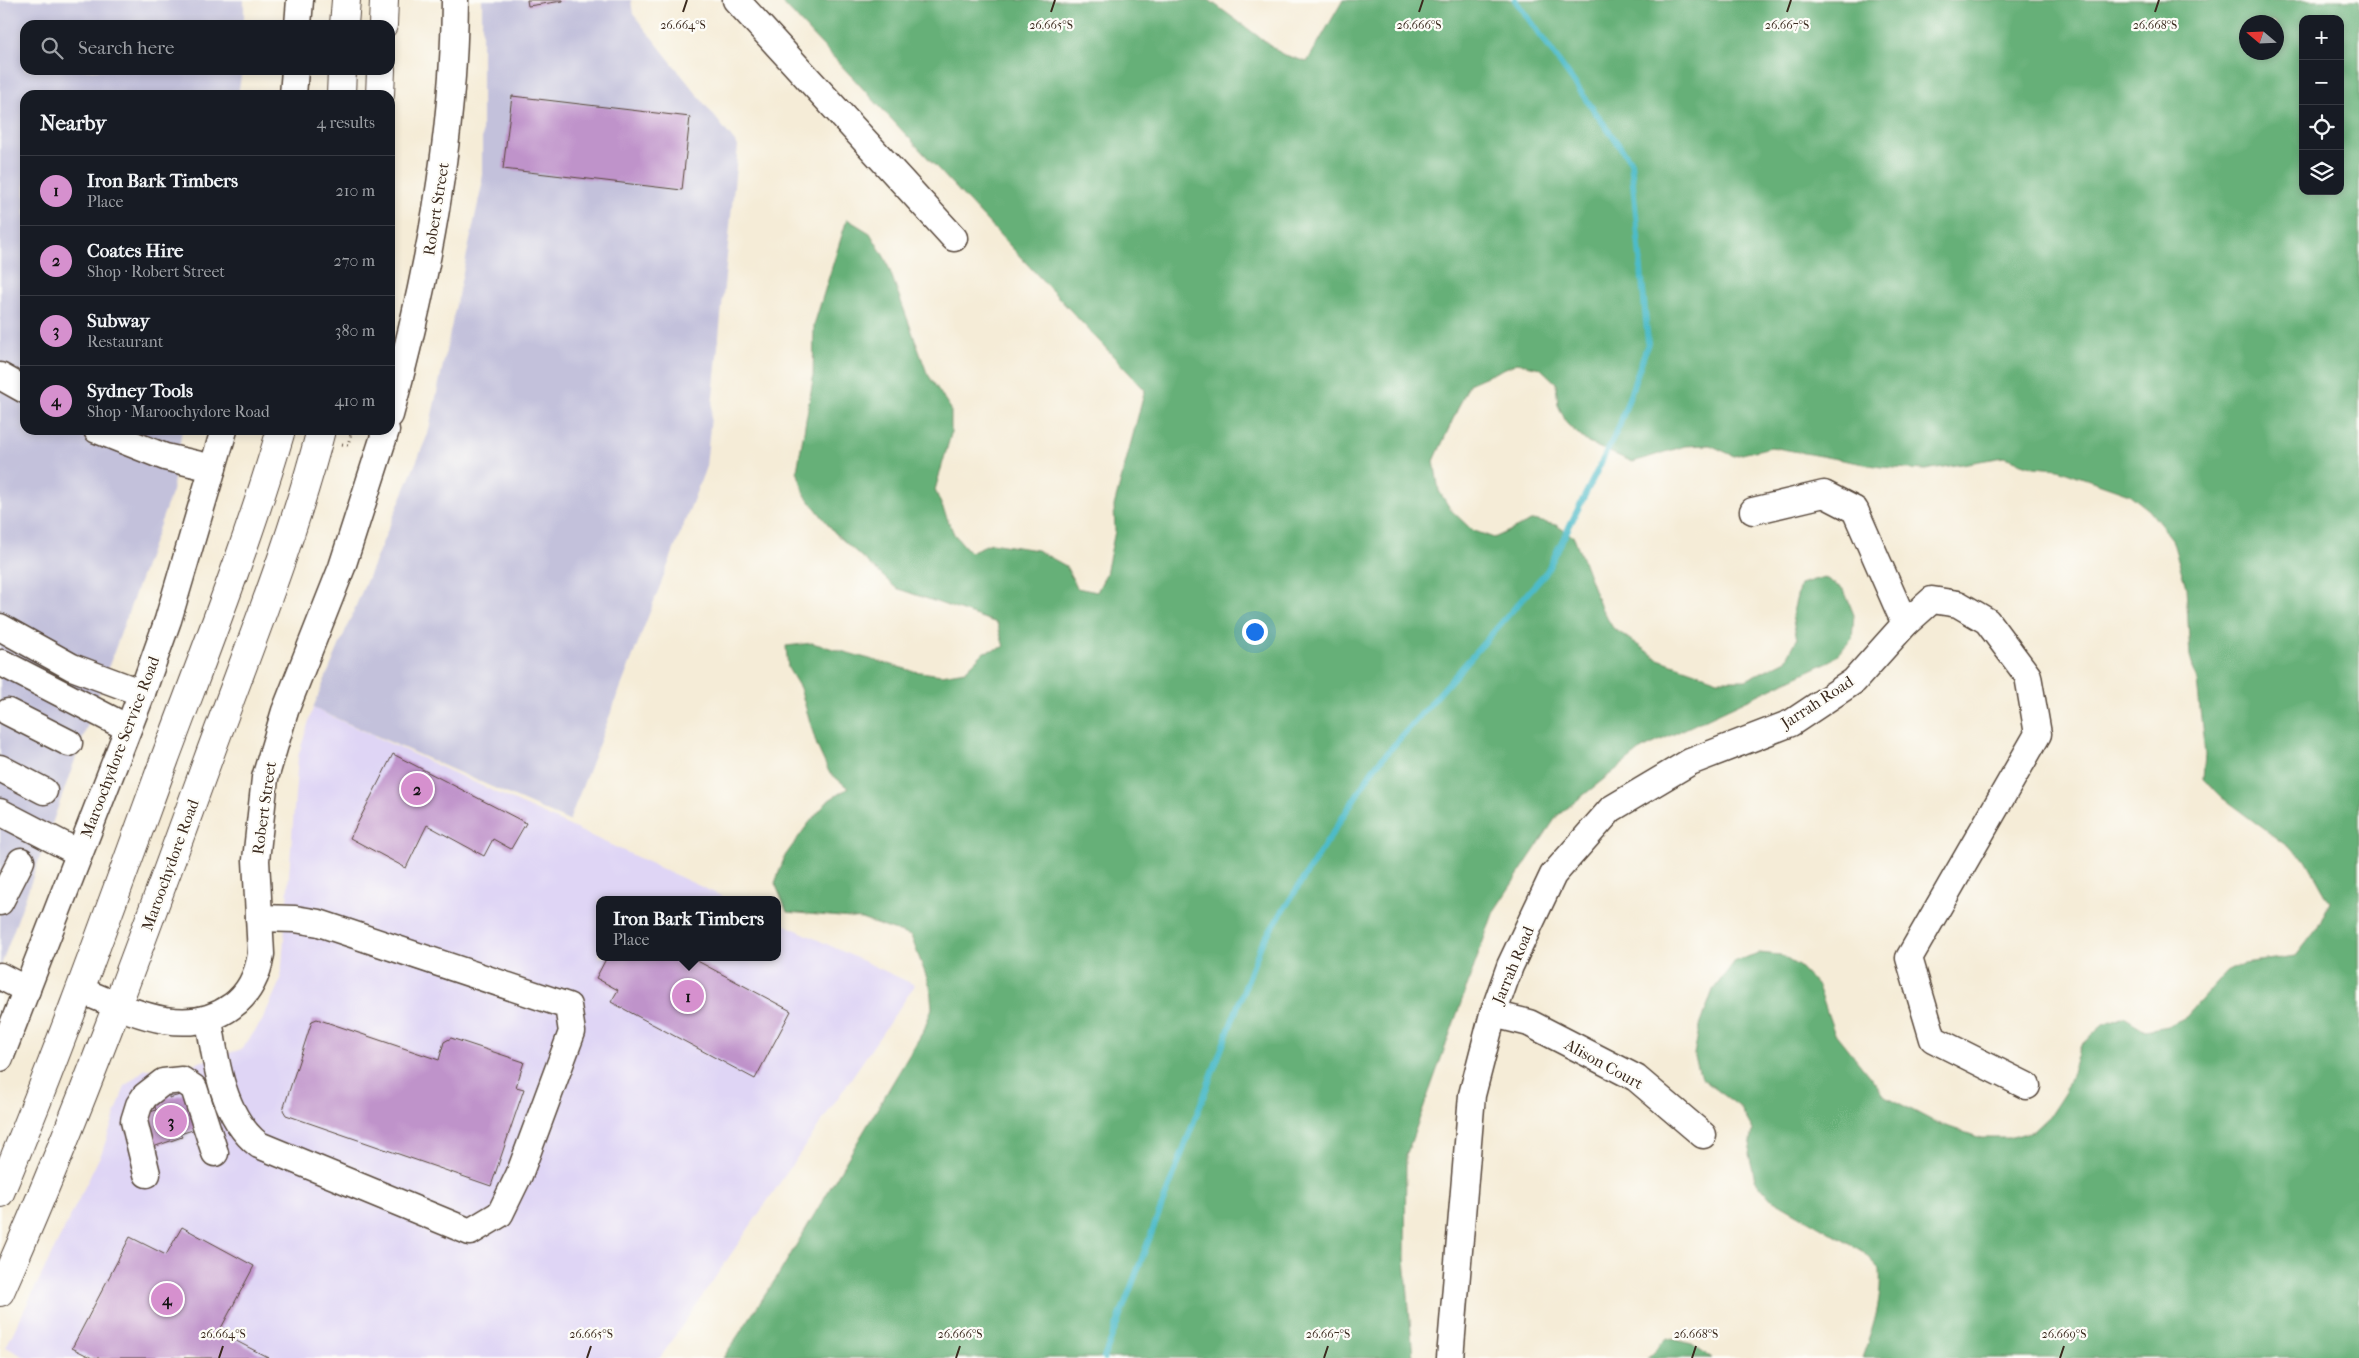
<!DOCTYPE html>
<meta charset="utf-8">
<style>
:root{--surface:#171b24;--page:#20242c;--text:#f1f3f6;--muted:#9ea1a6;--line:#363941;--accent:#d690ce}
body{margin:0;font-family:"IM FELL French Canon",serif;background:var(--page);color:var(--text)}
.controls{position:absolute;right:15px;top:15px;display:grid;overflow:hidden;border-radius:10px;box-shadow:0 2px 8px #0003}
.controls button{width:45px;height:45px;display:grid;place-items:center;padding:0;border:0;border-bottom:1px solid var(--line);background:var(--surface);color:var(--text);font:25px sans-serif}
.compass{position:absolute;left:2239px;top:15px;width:45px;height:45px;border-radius:50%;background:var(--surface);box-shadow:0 2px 8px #0003;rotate:289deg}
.you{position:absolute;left:1254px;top:631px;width:18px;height:18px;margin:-12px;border:4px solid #fff;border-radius:50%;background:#1a73e8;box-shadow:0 0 0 8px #1a73e833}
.badge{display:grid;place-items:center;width:32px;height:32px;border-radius:50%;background:var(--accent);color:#111;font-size:16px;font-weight:700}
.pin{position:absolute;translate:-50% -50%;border:2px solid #fff;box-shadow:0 1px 5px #0006}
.popup{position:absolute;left:596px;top:896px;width:185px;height:65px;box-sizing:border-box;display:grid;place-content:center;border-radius:10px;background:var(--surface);filter:drop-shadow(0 1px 4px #0005);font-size:16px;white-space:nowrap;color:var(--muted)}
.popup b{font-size:19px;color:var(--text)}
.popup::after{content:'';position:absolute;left:50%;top:100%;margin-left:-10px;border:10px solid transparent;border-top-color:var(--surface)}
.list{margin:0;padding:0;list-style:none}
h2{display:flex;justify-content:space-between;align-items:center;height:65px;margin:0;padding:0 20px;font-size:21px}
h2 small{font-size:16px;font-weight:400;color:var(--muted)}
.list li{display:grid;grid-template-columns:32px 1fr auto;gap:15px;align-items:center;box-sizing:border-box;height:70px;padding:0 20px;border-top:1px solid var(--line)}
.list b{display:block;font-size:19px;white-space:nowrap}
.list p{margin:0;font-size:16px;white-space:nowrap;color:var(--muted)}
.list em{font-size:16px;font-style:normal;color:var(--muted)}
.icon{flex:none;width:28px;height:28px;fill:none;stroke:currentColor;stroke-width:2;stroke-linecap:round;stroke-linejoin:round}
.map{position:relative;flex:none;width:2359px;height:1358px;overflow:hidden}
.search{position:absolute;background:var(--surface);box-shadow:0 2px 8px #0003;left:20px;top:20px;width:375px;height:55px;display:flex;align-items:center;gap:12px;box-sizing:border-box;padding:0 18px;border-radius:15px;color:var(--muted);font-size:19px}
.panel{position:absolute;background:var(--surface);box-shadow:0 2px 8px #0003;left:20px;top:90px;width:375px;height:345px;border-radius:15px}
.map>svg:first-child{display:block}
</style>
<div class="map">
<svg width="2359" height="1358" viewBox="0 0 2359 1358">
<rect width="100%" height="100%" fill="#fdfcf7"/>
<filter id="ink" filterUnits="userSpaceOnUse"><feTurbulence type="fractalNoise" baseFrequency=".02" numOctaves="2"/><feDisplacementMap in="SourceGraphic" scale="10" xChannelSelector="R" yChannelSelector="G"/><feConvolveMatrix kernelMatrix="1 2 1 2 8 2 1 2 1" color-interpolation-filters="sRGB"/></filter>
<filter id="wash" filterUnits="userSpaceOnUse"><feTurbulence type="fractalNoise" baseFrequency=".0096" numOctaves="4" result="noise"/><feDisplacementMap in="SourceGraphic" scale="20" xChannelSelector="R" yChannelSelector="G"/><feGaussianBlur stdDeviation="1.12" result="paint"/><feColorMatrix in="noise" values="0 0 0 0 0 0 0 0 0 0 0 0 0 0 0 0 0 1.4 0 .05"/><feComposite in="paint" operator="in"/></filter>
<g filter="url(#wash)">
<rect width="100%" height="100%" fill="#f5ecd7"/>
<path fill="#dfd5f5" d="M313,708L730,900H599V957H777V921L915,985L660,1358H26L6,1347L102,1152L125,1086L145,1069H177L242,1049L262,1021L281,979L298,757Z"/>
<g fill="#c3c1db">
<path d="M0,0H244V25H25V70H242L238,95H25V430H182L172,491L0,968Z"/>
<path d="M482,0H631L633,14L738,146L706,467L569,821L313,708L428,434L482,185Z"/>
</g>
<g fill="#66b078" stroke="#506d4b" fill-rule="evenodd">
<path d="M780,0H1209L1282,54L1307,62L1343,0H2359V1358H1862C1873,1327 1882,1304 1880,1270L1862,1251L1770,1198L1755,1180L1749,1154L1753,1130L1740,1107L1701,1078L1694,1054L1699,1029L1713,990L1735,961L1759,953L1780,955L1800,967L1818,986L1834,1032L1885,1096L1935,1122L1981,1138H2009L2033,1131L2050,1115L2065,1092L2081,1045L2103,1025L2124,1017L2145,1030L2167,1026L2186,1017L2226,972L2244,963L2296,956L2317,929L2330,902L2307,861L2221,797L2203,779L2205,755L2197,681L2190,657L2186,587L2172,539L2149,510L2129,494L2058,469L2034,467L2004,457L1925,470L1881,467L1771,447L1734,456L1710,445L1685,446L1633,462L1588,443L1567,424L1558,405L1556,383L1540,368L1517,363L1469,384L1434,461L1439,491L1451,510L1472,530L1494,538L1533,520L1556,525L1574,537L1601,608L1613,628L1658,659L1718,680H1746L1786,660L1797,639L1792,616L1800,584L1824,577L1844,590L1854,615L1852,639L1832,660L1642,749L1557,816L1494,911L1406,1156L1405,1258L1413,1358H723L779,1274L924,1030L932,1008L930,986L911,936L861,919L787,912L775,883L785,856L808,824L829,800L848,788L829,772L817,746L800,688L788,668L786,646L812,643L913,671L942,675L965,671L984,652L1004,647L997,623L896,588L835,533L805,495L797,471L813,380L814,325L847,219L870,233L886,260L927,373L951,409V434L935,490L954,534L970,552L991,543L1037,550L1066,566L1077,588L1097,592L1106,574L1115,531L1114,506L1145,390ZM2303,19H2340V191H2303ZM2246,22H2276V52H2246Z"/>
<path d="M1667,1338L1692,1344L1712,1358H1647Z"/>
</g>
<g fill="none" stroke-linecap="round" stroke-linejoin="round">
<path stroke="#4ebbc9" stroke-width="6" d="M1104,1358L1261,945L1374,768L1547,571L1619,427L1648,343L1631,162L1515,0"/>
</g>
<g id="blocks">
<g fill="#bf93ca">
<path d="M527,0H563V1L528,6Z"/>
<path d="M512,96L690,117L682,190L503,169Z"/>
<path d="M393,754L526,823L511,849L493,839L484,856L427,825L406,868L350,838Z"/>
<path d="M607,957H690L791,1011L755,1079L611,1002L618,990L596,978Z"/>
<path d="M317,1019L439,1060L444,1042L451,1038L524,1062L516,1087L524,1089L491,1186L286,1115L283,1110L312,1021Z"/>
<path d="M188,1093L199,1128L180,1134L182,1137L153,1147L143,1115L156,1110L153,1100L169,1095V1098Z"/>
<path d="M182,1227L254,1266L219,1332L269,1358H92L72,1348L130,1237L166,1255Z"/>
</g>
</g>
</g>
<g filter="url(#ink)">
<use href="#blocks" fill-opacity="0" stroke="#57473a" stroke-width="1"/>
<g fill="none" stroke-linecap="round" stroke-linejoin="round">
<defs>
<g id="minor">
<path d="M736,0L954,238"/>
<path d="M298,25L300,0"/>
<path d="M293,95L295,70"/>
<path d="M0,376L25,390"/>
<path d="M390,415C427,279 454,141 455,0"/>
<path d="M97,430L165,457L213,468"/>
<path d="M1753,511L1824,494L1855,510L1905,624"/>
<path d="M0,627L72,667L142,693"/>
<path d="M2,663L128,728"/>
<path d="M8,712L69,743"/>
<path d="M0,768L44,791"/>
<path d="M0,812L79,853"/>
<path d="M0,902L21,861"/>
<path d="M0,976L27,990"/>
<path d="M80,990C127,1009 185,1041 232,1006C249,994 258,974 261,954L256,860L265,778L285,711L342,567L386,430"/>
<path d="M1493,1014L1529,1023L1636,1078L1703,1135"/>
<path d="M209,1019C215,1060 223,1118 259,1145L470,1232L500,1214L519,1175L572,1032L568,1006L319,923L295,919L259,918"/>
<path d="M0,1058L142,693L168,620L224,430"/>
<path d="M147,1174L134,1121L139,1105L145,1096L163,1082L182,1080L194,1088L215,1153"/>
<path d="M1450,1358L1472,1095L1493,1014L1510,966L1553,875L1611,809L1690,762L1791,723L1854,681L1905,624L1932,600L1958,604L1987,621L2028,676L2038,734L1909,958L1933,1039L2027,1086"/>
</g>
<g id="highway">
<path d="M344,25L346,0"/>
<path d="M383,25L384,0"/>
<path d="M341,95L342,70"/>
<path d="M380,95L381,70"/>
<path d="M0,1193C59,1051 111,906 164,761C205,651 248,543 281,430"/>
<path d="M0,1292C77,1119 142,941 207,762C247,652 292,543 321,430"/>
</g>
</defs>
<use href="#minor" stroke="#57473a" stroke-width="29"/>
<use href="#highway" stroke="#57473a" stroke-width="30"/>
<path stroke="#57473a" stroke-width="3" stroke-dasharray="1 4" stroke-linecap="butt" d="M342,444L348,445L352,430"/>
<use href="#minor" stroke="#fff" stroke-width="26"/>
<use href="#highway" stroke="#fff" stroke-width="28"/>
</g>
</g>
<path fill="none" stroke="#3b2a1e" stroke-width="2" d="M683,12L687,0M1051,12L1055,0M1419,12L1423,0M1787,12L1791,0M2155,12L2159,0M219,1358L223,1346M587,1358L591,1346M956,1358L960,1346M1324,1358L1328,1346M1692,1358L1696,1346M2060,1358L2064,1346"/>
<g text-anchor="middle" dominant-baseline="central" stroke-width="4.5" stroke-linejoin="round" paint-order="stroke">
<g font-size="16" fill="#3b2a1e" stroke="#fdfcf7">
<text transform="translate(436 209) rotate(-81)">Robert Street</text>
<text transform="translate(1817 702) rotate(-33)">Jarrah Road</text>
<text transform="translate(120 747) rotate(-69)">Maroochydore Service Road</text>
<text transform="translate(264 808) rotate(-82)">Robert Street</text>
<text transform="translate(170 865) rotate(-70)">Maroochydore Road</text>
<text transform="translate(1513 965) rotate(-67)">Jarrah Road</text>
<text transform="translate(1604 1064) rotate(29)">Alison Court</text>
</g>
</g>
<g font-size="12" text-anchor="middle" fill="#3b2a1e" stroke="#fdfcf7" stroke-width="4.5" stroke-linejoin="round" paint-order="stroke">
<text x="683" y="29">26.664°S</text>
<text x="1051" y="29">26.665°S</text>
<text x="1419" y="29">26.666°S</text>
<text x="1787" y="29">26.667°S</text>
<text x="2155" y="29">26.668°S</text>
<text x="223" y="1338">26.664°S</text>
<text x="591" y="1338">26.665°S</text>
<text x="960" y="1338">26.666°S</text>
<text x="1328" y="1338">26.667°S</text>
<text x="1696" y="1338">26.668°S</text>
<text x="2064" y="1338">26.669°S</text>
</g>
</svg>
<div class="controls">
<button>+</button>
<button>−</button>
<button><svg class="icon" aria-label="locate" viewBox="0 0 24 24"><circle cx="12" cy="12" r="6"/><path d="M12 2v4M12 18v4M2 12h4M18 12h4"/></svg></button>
<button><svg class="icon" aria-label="layers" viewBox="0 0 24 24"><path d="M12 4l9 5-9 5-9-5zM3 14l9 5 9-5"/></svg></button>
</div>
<svg class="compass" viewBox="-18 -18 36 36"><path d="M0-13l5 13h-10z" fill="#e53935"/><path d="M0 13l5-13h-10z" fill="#9ea1a6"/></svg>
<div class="you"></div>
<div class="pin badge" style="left:688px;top:996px">1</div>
<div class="popup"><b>Iron Bark Timbers</b>Place</div>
<div class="pin badge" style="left:417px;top:789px">2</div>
<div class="pin badge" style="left:171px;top:1121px">3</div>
<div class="pin badge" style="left:167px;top:1299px">4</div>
<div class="search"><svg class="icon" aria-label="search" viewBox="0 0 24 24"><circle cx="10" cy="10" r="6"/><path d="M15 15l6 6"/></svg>Search here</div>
<section class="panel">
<h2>Nearby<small>4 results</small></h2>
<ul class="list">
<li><span class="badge">1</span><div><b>Iron Bark Timbers</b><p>Place</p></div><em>210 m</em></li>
<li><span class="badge">2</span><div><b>Coates Hire</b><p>Shop · Robert Street</p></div><em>270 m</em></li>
<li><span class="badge">3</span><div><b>Subway</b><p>Restaurant</p></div><em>380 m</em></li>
<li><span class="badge">4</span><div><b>Sydney Tools</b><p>Shop · Maroochydore Road</p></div><em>410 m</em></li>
</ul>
</section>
</div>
